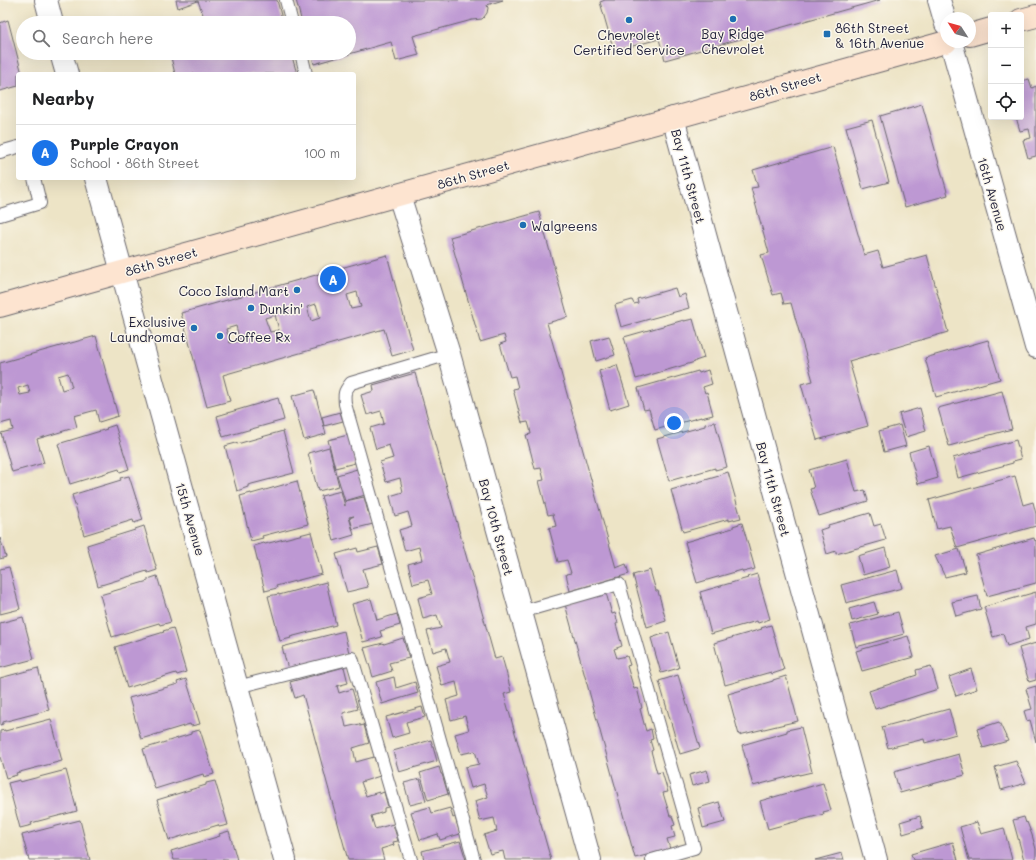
<!DOCTYPE html>
<html lang="en">
<head>
<meta charset="utf-8">
<style>
	:root { --surface:#fff; --page:#f2f2f2; --text:#202124; --muted:#757577; --line:#e0e0e0; --accent:#1a73e8 }
	body { margin:0; font-family:Mali,sans-serif; background:var(--page); color:var(--text) }
	.controls { position:absolute; right:12px; top:12px; display:grid; overflow:hidden; border-radius:4px; box-shadow:0 4px 16px #0002 }
	.controls button { width:36px; height:36px; display:grid; place-items:center; padding:0; border:0; border-bottom:1px solid var(--line); background:var(--surface); color:var(--text); font:20px sans-serif }
	.compass { position:absolute; left:940px; top:12px; width:36px; height:36px; border-radius:50%; background:var(--surface); box-shadow:0 4px 16px #0002; rotate:306deg }
	.you { position:absolute; left:674px; top:423px; width:14px; height:14px; margin:-10px; border:3px solid #fff; border-radius:50%; background:#1a73e8; box-shadow:0 0 0 6px #1a73e833 }
	.badge { display:grid; place-items:center; width:26px; height:26px; border-radius:50%; background:var(--accent); color:#fff; font-size:13px; font-weight:700 }
	.pin { position:absolute; translate:-50% -50%; border:2px solid #fff; box-shadow:0 1px 4px #0006 }
	.list { margin:0; padding:0; list-style:none }
	h2 { display:flex; justify-content:space-between; align-items:center; height:52px; margin:0; padding:0 16px; font-size:17px }
	h2 small { font-size:13px; font-weight:400; color:var(--muted) }
	.list li { display:grid; grid-template-columns:26px 1fr auto; gap:12px; align-items:center; box-sizing:border-box; height:56px; padding:0 16px; border-top:1px solid var(--line) }
	.list b { display:block; font-size:15px; white-space:nowrap }
	.list p { margin:0; font-size:13px; white-space:nowrap; color:var(--muted) }
	.list em { font-size:13px; font-style:normal; color:var(--muted) }
	.icon { flex:none; width:22px; height:22px; fill:none; stroke:currentColor; stroke-width:2; stroke-linecap:round; stroke-linejoin:round }
	.map { position:relative; flex:none; width:1036px; height:860px; overflow:hidden }
	.search { position:absolute; background:var(--surface); box-shadow:0 4px 16px #0002; left:16px; top:16px; width:340px; height:44px; display:flex; align-items:center; gap:10px; box-sizing:border-box; padding:0 14px; border-radius:22px; color:var(--muted); font-size:15px }
	.panel { position:absolute; background:var(--surface); box-shadow:0 4px 16px #0002; left:16px; top:72px; width:340px; height:108px; border-radius:4px }
	.map>svg:first-child { display:block }
	.building { fill:#bd98d3; fill-rule:evenodd }
	.lines { fill:none; stroke-linecap:round; stroke-linejoin:round }
	.service-casing { stroke:#69666c; stroke-width:14 }
	.minor-casing { stroke:#69666c; stroke-width:24 }
	.secondary-casing { stroke:#69666c; stroke-width:24 }
	.service { stroke:#fff; stroke-width:12 }
	.minor { stroke:#fff; stroke-width:22 }
	.secondary { stroke:#fde4d0; stroke-width:22 }
	.poi-dot { fill:#1f6fb2; stroke:#fbf7ec; stroke-width:1.5 }
	.labels { text-anchor:middle; dominant-baseline:central; stroke-width:3; stroke-linejoin:round; paint-order:stroke }
	.poi-label { font-size:13px; fill:#22223b; stroke:#fbf7ec; text-anchor:start }
	.street-label { font-size:13px; fill:#22223b; stroke:#fbf7ec }
</style>
</head>
<body>
<div class="map">
<svg width="1036" height="860" viewBox="0 0 1036 860">
	<rect width="100%" height="100%" fill="#fbf7ec"/>
	<filter id="ink" filterUnits="userSpaceOnUse"><feTurbulence type="fractalNoise" baseFrequency=".025" numOctaves="2"/><feDisplacementMap in="SourceGraphic" scale="8" xChannelSelector="R" yChannelSelector="G"/><feConvolveMatrix kernelMatrix="1 2 1 2 8 2 1 2 1" color-interpolation-filters="sRGB"/></filter>
	<filter id="wash" filterUnits="userSpaceOnUse"><feTurbulence type="fractalNoise" baseFrequency=".012" numOctaves="4" result="noise"/><feDisplacementMap in="SourceGraphic" scale="16" xChannelSelector="R" yChannelSelector="G"/><feGaussianBlur stdDeviation="0.9" result="paint"/><feColorMatrix in="noise" values="0 0 0 0 0 0 0 0 0 0 0 0 0 0 0 0 0 1.4 0 .05"/><feComposite in="paint" operator="in"/></filter>
	<g filter="url(#wash)">
		<rect width="100%" height="100%" fill="#ede4c6"/>
		<g id="blocks">
			<path class="building" d="M176,0h101l6,23h-86l8,-3 -7,-19 -20,7z
				M296,0h207l-16,5 1,3 -1,5 -3,4 -2,2 -10,1 -59,16 6,19 -23,6 -5,-19 -77,22 -3,-11h38v-30h-47z
				M605,0h275l-215,60 -6,-21 -45,12 -14,-49z
				M8,20l14,54h-4v12l-18,5v-68z
				M170,53h121l6,21h-122z
				M1029,79l3,9 4,-2v70l-8,2 -5,-18 8,-2 -2,-9 -9,2 -4,-14h5v-36z
				M922,104l26,91 -43,12 -25,-91z
				M872,120l17,62 -26,7 -17,-62z
				M833,147l31,108 14,-4 5,16 44,-12 21,77 -99,29 19,65 -51,14 -16,-56 12,-3 -22,-78 -7,1 -3,-11 -8,2 -12,-40 8,-2 -18,-65 7,-1 -5,-17z
				M539,212l29,105 -21,6 69,245 10,-4 3,10 -59,17 -4,-17 5,-1 -4,-13 -9,2 -9,-34 7,-2 -3,-12 -5,1 -9,-34 5,-1 -3,-12 -6,1 -4,-16 -5,-18 5,-1 -1,-5 -2,-7 -6,1 -9,-34 5,-1 -3,-12 -5,1 -10,-33 6,-2 -2,-7 -24,7 -30,-105z
				M387,255l26,95 -21,6 -8,-27 -161,46 7,26 -23,6 -26,-94zM357,292l4,15 -10,2 -4,-14zM316,304l4,14 -9,3 -4,-14zM275,315l4,15 -9,2 -5,-14zM236,326l4,15 -10,2 -4,-14z
				M675,288l3,9 7,-3 4,14 -68,19 -6,-22 17,-5 2,4 4,-1 -1,-4z
				M693,319l11,39 -9,3v1l-59,17 -12,-42 60,-17v1z
				M96,336l22,80 -19,6 -3,-12 -22,6 3,11 -40,12 7,24 -32,9 -11,-39 12,-3 -2,-9 -11,3v-61zM68,373l4,14 -10,3 -4,-14zM28,385l2,8 -10,2 -2,-7z
				M609,336l6,19 -19,6 -5,-20z
				M988,340l12,39 -64,18 -11,-39z
				M617,365l12,39 -19,6 -11,-39z
				M708,370l4,14 -9,3 2,6 2,-1 6,23 -12,3v-1l-46,13 -6,-21 -5,1 -6,-22 60,-17 1,2z
				M415,373l80,286 7,-2 5,18 4,17 -7,2 47,166h-46l-2,-9 -13,3 -6,-19 13,-4 -3,-13 -14,3 -5,-20 13,-4 -4,-13 -13,4 -6,-21 14,-3 -4,-13 -14,3 -6,-20 14,-4 -4,-14 -14,4 -5,-20 13,-4 -3,-14 -14,4 -6,-20 14,-4 -4,-14 -13,4 -6,-21 14,-3 -4,-13 -14,4 -5,-21 14,-4 -4,-14 -15,4 -5,-20 14,-4 -2,-8 -1,-5 -14,4 -6,-21 13,-4 -4,-14 -13,4 -5,-20 13,-4 -3,-14 -14,4 -6,-20 13,-4 -4,-13 -13,4 -6,-21 14,-4 -3,-13 -14,4 -6,-20 13,-4 -1,-6z
				M314,390l12,44 -22,6 -12,-44z
				M1002,391l10,38 -63,17 -11,-38z
				M278,398l6,22 -61,17 -6,-21z
				M920,408l6,23 -20,6 -7,-23z
				M340,412l3,9 -19,5 -2,-9z
				M715,422l12,45 -12,3v-2l-46,13 -12,-42 48,-13v-2z
				M115,425l14,44 -9,3 -1,-3 -49,15 -12,-40 49,-15 -1,-1z
				M900,425l6,21 -22,6 -5,-21z
				M283,431l11,42 -46,12v2l-11,4 -12,-45 11,-3 1,1z
				M348,435l7,28 -20,5 -7,-28z
				M1016,440l5,19 -8,2v2l-55,15 -5,-20z
				M929,446l9,32 -20,6 -9,-32z
				M329,447l10,39 -21,5 -10,-38z
				M847,459l9,33 9,-2 3,11 -49,15 -9,-27 4,-1 -5,-18z
				M357,469l8,26 -20,6 -8,-26z
				M728,472l13,46 -12,3v-2l-46,13 -12,-42 48,-14v-1z
				M129,476l14,44 -9,3 -1,-3 -49,15 -12,-40 49,-15 -1,-2z
				M1015,476l8,29 10,-3 3,12v12l-79,22 -7,-22 -13,3 -8,-29z
				M297,481l11,43 -46,12 1,2 -12,3 -11,-45 11,-3v1z
				M341,491l4,15v-5l19,-4 4,15h1l4,12 -20,5 -3,-11 4,-2 -5,1 5,18 -20,6 -13,-45z
				M870,513l4,13 7,-2 5,16 -50,14v-3l-9,3 -7,-24 9,-3 -1,-2z
				M742,523l13,46 -12,3 -1,-2 -45,13 -12,-41 48,-14v-2z
				M144,526l13,44 -9,3 -1,-2 -49,15 -11,-41 48,-15v-1z
				M311,532l11,42 -46,12 1,2 -12,3 -11,-45 10,-3 1,1z
				M0,538l6,19 -6,2z
				M1034,538l1,3 1,-1v43l-49,13 -11,-41z
				M378,547l5,17 -20,5 5,18 -21,5 -11,-38 21,-6 1,4z
				M885,548l5,19 -27,8 -5,-19z
				M959,549l7,23 -21,5 -10,-21z
				M9,567l11,42 -20,5v-45z
				M650,570l6,21h2l8,30 -19,6 -14,-52z
				M897,570l5,18 -56,15 -5,-18z
				M757,574l13,45 -12,4 -1,-2 -46,13 -11,-42 48,-14 -1,-1z
				M157,576l14,46 -11,3 -1,-2 -47,14 -12,-42 48,-14v-2z
				M326,582l10,43 -46,12 1,1 -11,3 -12,-45 11,-2v1z
				M1036,592v32l-10,3 3,12 -22,7 -4,-12 -10,3 -9,-30z
				M606,593l6,21 3,-1 3,10 -2,1 6,22 -8,3 3,9 10,-2 3,9 -3,1 7,23 3,-1 5,20 -2,1 6,22 5,-2 2,10 -3,1 3,10 -2,1 6,22 5,-1 6,20 -5,1 7,23h2l3,9 -3,1 3,11 -8,2 3,10 -35,9 -70,-254z
				M978,596l3,13 -25,7 -4,-14z
				M371,599l6,21 20,-6 3,11 -20,6 2,6 -19,5 -11,-38z
				M874,602l4,12 -26,7 -3,-12z
				M898,612l6,22 -48,13 -6,-22z
				M23,617l11,42 -34,9v-45z
				M771,625l13,45 -12,4 -1,-2 -46,13 -11,-42 48,-14 -1,-1z
				M173,628l13,44 -9,3 -1,-2 -49,15 -12,-41 49,-15 -1,-1z
				M344,631l5,22 -61,16 -6,-22z
				M669,632l10,36 -18,5 -10,-35z
				M908,636l6,21 -52,14 -6,-20z
				M403,638l6,20 -20,5 3,8 -19,6 -9,-29 19,-5 1,1z
				M1036,643v37l-7,2 -10,-34z
				M931,666l7,23 -63,20 -6,-18 48,-16 -1,-5z
				M344,667l4,16 -11,3 2,7 13,-4 6,20 -15,4 3,14 14,-3v2l4,-1 5,18 -16,5 3,14 18,-5 6,19 -19,6 5,14 13,-4v2l5,-2 4,15 -4,1v4l-13,4 4,13 18,-5 5,17 -5,1 1,3 -13,4 3,11h-36l-45,-165 -8,3 -5,-16z
				M38,668l11,42 -46,12v2l-3,1v-47z
				M971,669l6,20 -21,7 -7,-19z
				M678,675l22,73 -20,6 -21,-73z
				M786,676l12,45 -13,3 -46,11 -11,-41 45,-13v-1z
				M394,677l2,11 19,-6 3,11 -36,11 -6,-22z
				M186,679l14,45 -9,2 -1,-2 -49,15 -12,-41 49,-14 -1,-2z
				M1036,686v56l-6,-22 -3,1 -3,-10 8,-2 -6,-20z
				M422,707l3,10 -19,5 3,11 -17,5 -6,-21z
				M949,709l7,25 -31,9 -1,-4 -36,9 -6,-21z
				M51,719l11,42 -46,12 1,2 -11,3 -6,-21v-26l5,-1v1z
				M999,722l9,19 -25,7 -6,-19z
				M801,727l11,45 -13,3v-1l-46,12 -11,-41 45,-13v-2z
				M200,730l14,44 -10,3 -1,-3 -48,15 -12,-40 48,-15v-2z
				M431,740l6,21 -38,11 -6,-21z
				M959,754l6,21 -65,18 -6,-21z
				M1016,761l10,22 -25,7 -6,-23z
				M439,767l2,7h1l6,20 -20,6 -8,-27z
				M66,770l11,41 -46,12 1,2 -12,3 -12,-45 12,-3v2z
				M707,770l3,11 -18,5 -3,-11z
				M420,779l6,22 -16,4 -6,-22z
				M215,781l13,44 -9,2 -1,-2 -49,15 -12,-40 49,-15v-2z
				M823,783l8,27 -8,2 1,2 -56,15 -8,-28z
				M719,802l6,20 -22,6 -5,-20z
				M430,807l2,6 18,-5 3,10 2,-1 5,17 -20,6 -2,-6 -18,6 -9,-28z
				M920,816l3,12 -20,6 -3,-12z
				M1024,817l2,6 1,-1 5,13 4,14v11h-12l-11,-40z
				M80,820l10,40h-61l-7,-25z
				M977,822l4,12 23,-6 8,32h-43l-9,-33z
				M229,831l8,29h-63l-3,-9 49,-15 -1,-2z
				M460,841l6,19h-42l-2,-9z
				M953,842l5,18h-45l-2,-6z
				M842,853l2,7h-29z"/>
		</g>
	</g>
	<g filter="url(#ink)">
		<use href="#blocks" fill-opacity="0" stroke="#69666c" stroke-width="1"/>
		<g class="lines">
			<g class="service-casing">
				<path id="service" d="M286,0l6,23
					M301,53l5,21
					M0,152l18,-5
					M0,215l40,-12 -6,-25
					M449,354l-98,29c-7,9 -7,10 -6,21l129,456
					M521,612l98,-28 75,264 -42,12
					M237,687l115,-29 59,202"/>
			</g>
			<g class="minor-casing">
				<path id="minor" d="M46,0l6,23
					M939,0l7,24
					M951,42l85,305
					M61,53l6,21
					M673,118l203,742
					M96,178l189,682
					M399,195l50,159 141,506"/>
			</g>
			<g class="secondary-casing">
				<path id="secondary" d="M1021,20l15,-4
					M970,35l21,-6
					M0,306l946,-264"/>
			</g>
			<use href="#service" class="service"/>
			<use href="#minor" class="minor"/>
			<use href="#secondary" class="secondary"/>
		</g>
	</g>
	<g class="poi-dot">
		<circle cx="733" cy="19" r="4"/>
		<circle cx="629" cy="20" r="4"/>
		<rect x="823" y="30" width="8" height="8" rx="2"/>
		<circle cx="523" cy="225" r="4"/>
		<circle cx="297" cy="290" r="4"/>
		<circle cx="251" cy="308" r="4"/>
		<circle cx="194" cy="328" r="4"/>
		<circle cx="220" cy="336" r="4"/>
	</g>
	<g class="labels">
		<g class="poi-label">
			<text x="835" y="27">86th Street<tspan x="835" dy="15">&amp; 16th Avenue</tspan></text>
			<text x="733" y="33" text-anchor="middle">Bay Ridge<tspan x="733" dy="15">Chevrolet</tspan></text>
			<text x="629" y="34" text-anchor="middle">Chevrolet<tspan x="629" dy="15">Certified Service</tspan></text>
			<text x="531" y="225">Walgreens</text>
			<text x="289" y="290" text-anchor="end">Coco Island Mart</text>
			<text x="259" y="308">Dunkin'</text>
			<text x="186" y="321" text-anchor="end">Exclusive<tspan x="186" dy="15">Laundromat</tspan></text>
			<text x="228" y="336">Coffee Rx</text>
		</g>
		<g class="street-label">
			<text transform="translate(785 86) rotate(-16)">86th Street</text>
			<text transform="translate(473 174) rotate(-16)">86th Street</text>
			<text transform="translate(689 176) rotate(75)">Bay 11th Street</text>
			<text transform="translate(993 194) rotate(74)">16th Avenue</text>
			<text transform="translate(161 261) rotate(-16)">86th Street</text>
			<text transform="translate(774 489) rotate(75)">Bay 11th Street</text>
			<text transform="translate(191 519) rotate(74)">15th Avenue</text>
			<text transform="translate(497 527) rotate(75)">Bay 10th Street</text>
		</g>
	</g>
</svg>
<div class="controls">
<button>+</button>
<button>−</button>
<button><svg class="icon" aria-label="locate" viewBox="0 0 24 24"><circle cx="12" cy="12" r="6"/><path d="M12 2v4M12 18v4M2 12h4M18 12h4"/></svg></button>
</div>
<svg class="compass" viewBox="-18 -18 36 36"><path d="M0-13l5 13h-10z" fill="#e53935"/><path d="M0 13l5-13h-10z" fill="#757577"/></svg>
<div class="you"></div>
<div class="pin badge" style="left:333px;top:279px">A</div>
<div class="search"><svg class="icon" aria-label="search" viewBox="0 0 24 24"><circle cx="10" cy="10" r="6"/><path d="M15 15l6 6"/></svg>Search here</div>
<section class="panel">
<h2>Nearby<small></small></h2>
<ul class="list">
<li><span class="badge">A</span><div><b>Purple Crayon</b><p>School · 86th Street</p></div><em>100 m</em></li>
</ul>
</section>
</div>
</body>
</html>
